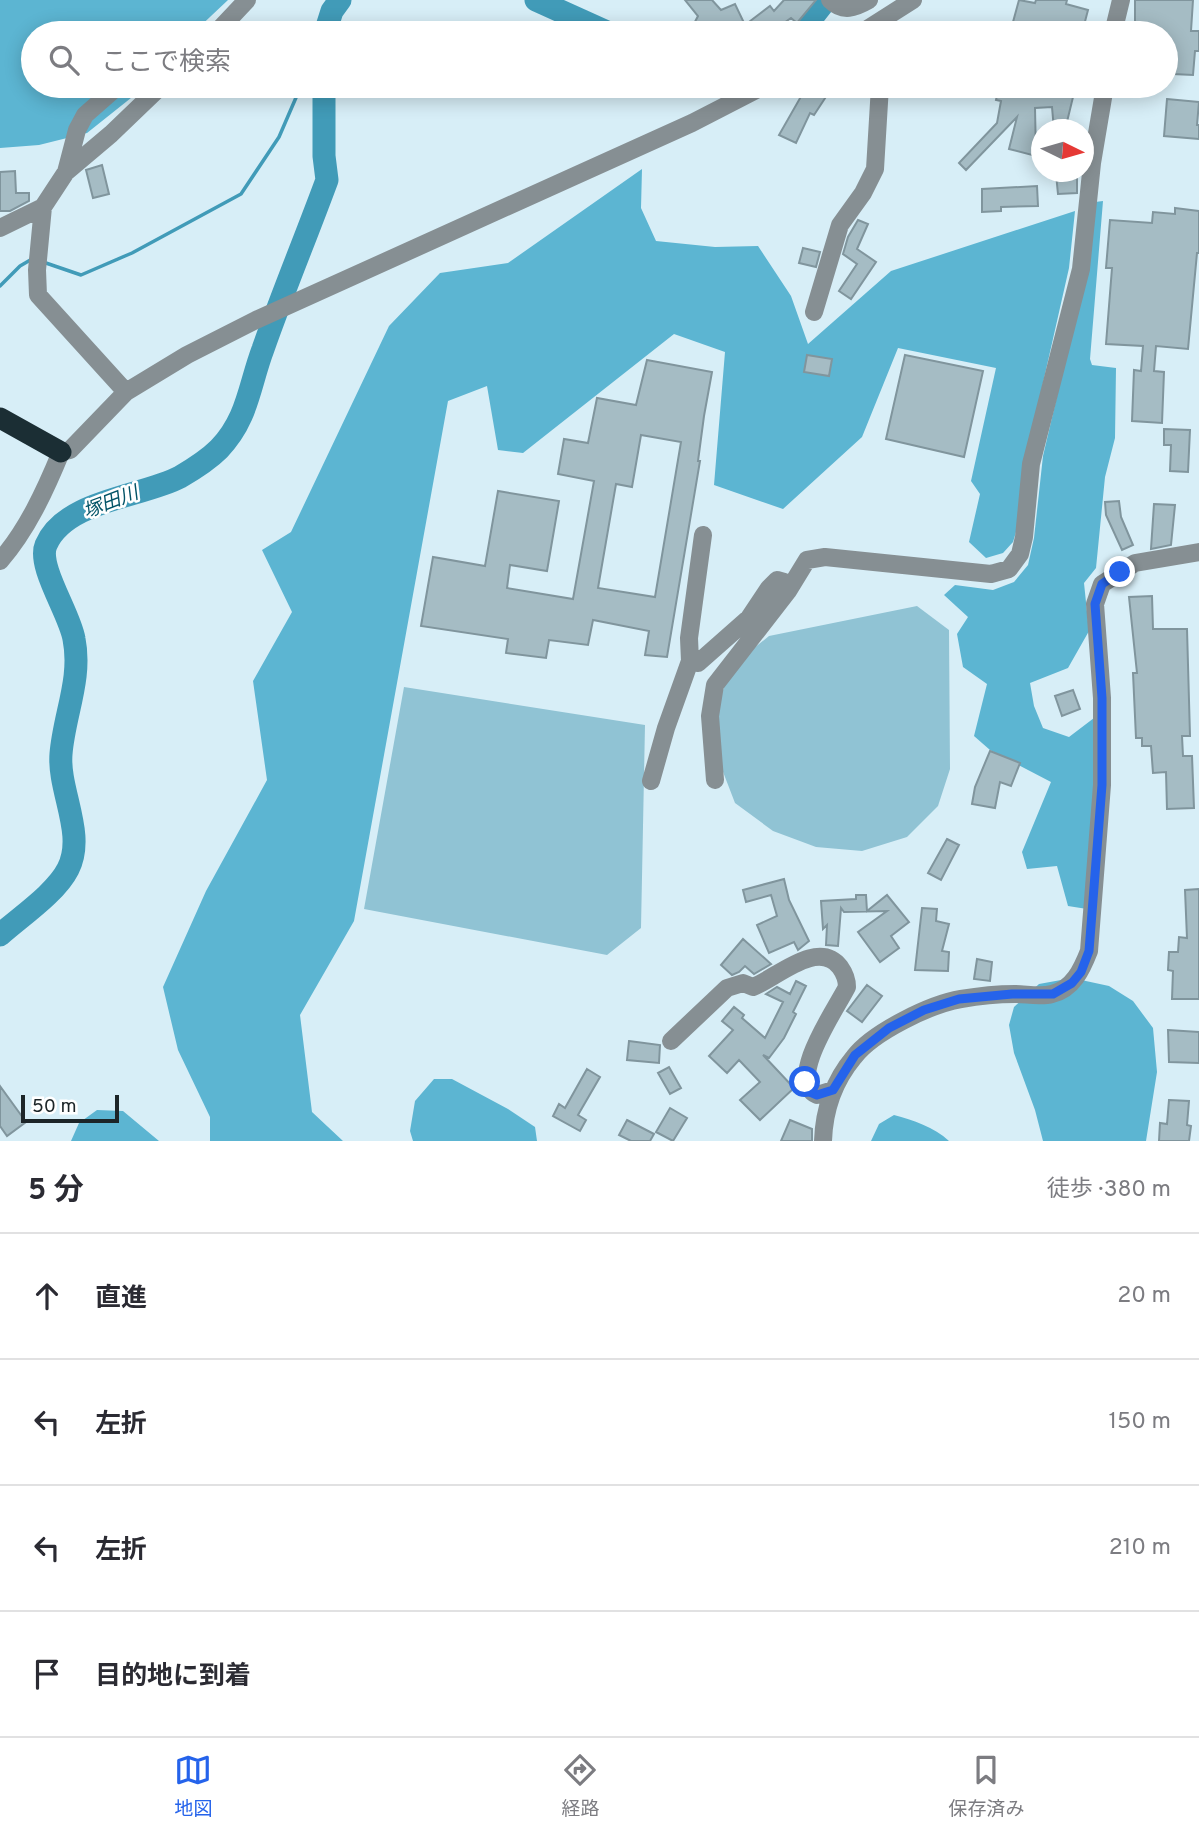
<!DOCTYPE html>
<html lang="ja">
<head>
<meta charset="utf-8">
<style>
	:root { --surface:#fff; --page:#f7f7f7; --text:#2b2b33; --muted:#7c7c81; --line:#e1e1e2; --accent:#2563eb }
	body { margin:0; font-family:Overpass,"Noto Sans JP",sans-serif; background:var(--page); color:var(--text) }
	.compass { position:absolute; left:1031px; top:119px; width:63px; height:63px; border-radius:50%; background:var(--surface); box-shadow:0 4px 18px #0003; rotate:95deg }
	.scale { position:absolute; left:21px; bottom:18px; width:98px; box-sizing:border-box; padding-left:7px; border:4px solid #1c2528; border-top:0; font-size:19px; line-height:24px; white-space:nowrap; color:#1c2528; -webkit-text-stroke:5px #fff; paint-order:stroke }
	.stop { position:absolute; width:21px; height:21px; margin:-16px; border:5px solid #2563eb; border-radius:50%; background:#fff }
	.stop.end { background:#2563eb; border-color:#fff; box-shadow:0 2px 7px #0008 }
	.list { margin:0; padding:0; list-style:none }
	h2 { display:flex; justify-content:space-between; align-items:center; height:91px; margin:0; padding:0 28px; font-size:30px }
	h2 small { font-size:23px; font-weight:400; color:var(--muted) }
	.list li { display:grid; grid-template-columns:46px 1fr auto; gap:21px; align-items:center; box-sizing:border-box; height:126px; padding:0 28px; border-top:2px solid var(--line) }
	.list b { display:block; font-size:26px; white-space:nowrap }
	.list em { font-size:23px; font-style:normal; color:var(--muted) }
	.icon { flex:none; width:38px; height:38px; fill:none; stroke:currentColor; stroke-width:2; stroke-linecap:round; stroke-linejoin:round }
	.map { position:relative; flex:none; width:1199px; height:1141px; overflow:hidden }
	.search { position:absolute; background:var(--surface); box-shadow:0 4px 18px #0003; left:21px; right:21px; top:21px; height:77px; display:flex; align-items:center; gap:18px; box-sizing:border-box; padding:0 24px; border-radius:38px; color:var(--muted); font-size:26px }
	.sheet { height:595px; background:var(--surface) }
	nav { display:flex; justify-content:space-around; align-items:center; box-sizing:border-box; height:98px; border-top:2px solid var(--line); background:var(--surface); font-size:19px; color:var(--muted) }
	nav a { display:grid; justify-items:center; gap:4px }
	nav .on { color:var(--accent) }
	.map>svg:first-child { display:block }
	.green { fill:#90c3d4 }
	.forest { fill:#5cb5d2 }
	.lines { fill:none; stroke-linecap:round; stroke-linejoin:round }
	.stream { stroke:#419bb8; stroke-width:3.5 }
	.river { stroke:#419bb8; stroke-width:23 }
	.building { fill:#a5bcc4; stroke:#80959d; stroke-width:2; fill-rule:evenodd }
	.minor { stroke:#868f93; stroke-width:18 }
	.highway { stroke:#1b2e34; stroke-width:21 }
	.route { stroke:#2563eb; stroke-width:9 }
	.labels { text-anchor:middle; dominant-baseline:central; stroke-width:5; stroke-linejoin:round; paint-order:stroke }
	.water-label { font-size:19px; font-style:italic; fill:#025367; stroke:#fff }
</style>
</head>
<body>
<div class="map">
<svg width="1199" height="1141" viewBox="0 0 1199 1141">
	<rect width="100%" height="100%" fill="#d7eef7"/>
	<path class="green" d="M917,606l32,24 1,139 -12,37 -31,31 -45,14 -46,-4 -43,-16 -38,-28 -15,-39 -5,-54 18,-45 36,-29z
		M404,687l241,38 -4,203 -34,27 -243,-46z"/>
	<path class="forest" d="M0,0h228l-35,33h-160v53h113l-59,47 -48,12 -39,3z
		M642,169l-1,39 15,33 59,6 43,-1 33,50 17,48 83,-73 184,-60 -6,57 -45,199 -5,55 -6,20 -10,11 -17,5 -17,-16 11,-48 -9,-13 25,-113 -98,-20 -36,89 -79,72 -69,-24 11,-133 -51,-18 -151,119 -25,-3 -11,-64 -39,15 -94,520 -54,94 12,97 31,29h-133v-24l-32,-67 -15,-63 43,-96 61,-111 -14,-99 39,-69 -30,-62 29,-18 98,-206 51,-53 68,-10z
		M1103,201l-13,158 2,6 24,3 -1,70 -10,39 -9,91 -12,15 5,48 -21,37 -38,15 4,23 9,22 26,9 25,-19 4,58 -11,133 -19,-3 -11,-40 -30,3 -5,-17 29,-70 -61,-32 -16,-14 13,-52 -24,-17 -6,-33 11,-17 -24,-22 11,-10 38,5 21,-8 14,-17 6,-27 9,-82 45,-192 7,-62z
		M1072,978l37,8 24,15 20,27 4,44 -11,69h-103l-8,-31 -21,-57 -5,-28 5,-18 25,-23z
		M434,1079h18l56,30 27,18 2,14h-124l-3,-10 5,-30z
		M97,1110l26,1 36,30h-88l8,-18z
		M894,1115c19,5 40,12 55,26h-78l8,-17z"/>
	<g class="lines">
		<path class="stream" d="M324,33l1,-2
			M43,262l38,13 51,-22 109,-59 38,-57 22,-51
			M0,286l20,-20 12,-7"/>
		<path class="river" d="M536,0l73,33
			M325,33l7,-22 8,-11
			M800,33l26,-33
			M0,935c20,-18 56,-42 68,-66 18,-35 -10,-78 -7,-115 3,-39 21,-75 13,-115 -4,-25 -37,-73 -28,-94 19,-45 96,-48 134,-68 12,-7 29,-18 39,-28 29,-30 30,-63 44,-100 20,-57 43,-112 64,-169l-3,-24v-70"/>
	</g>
	<path class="building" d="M685,0h27l9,10 14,-6 10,21 25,-19 4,5 10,-11h32l-19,23 -6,-5 -21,15h-81l9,-17z
		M1019,0l16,3 1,-3h31l-1,4 22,6 -6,23h-72z
		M1135,0h58l-2,31h8v20h-4l-2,24 -20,-1 1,-12h-8v-29h-5v-3l-26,-1z
		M807,86h26l-19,29 -4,-2 -14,30 -17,-8z
		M999,86h69l-1,5 7,2 -9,37h-11l-2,-23 -17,1 1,48 -27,-7 8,-32 -51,53 -7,-7 38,-40 4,-22 -5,-1z
		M1167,99l32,3 -2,23h2v14l-35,-3z
		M102,165l7,29 -16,4 -7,-28z
		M15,171l1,22h13v8l-19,10h-10v-39z
		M1077,172v21l-19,1 -2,-20z
		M1037,186l1,20 -37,1v4l-19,1v-23z
		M1175,208l24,3v42h-2l-9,96 -32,-3 -2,25 10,1 -2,51 -30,-2 2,-51 7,1 2,-25 -37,-2 6,-76h-6l4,-48 42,3 1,-11 22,2z
		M858,220l10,4 -11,25 19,13 -25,37 -12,-8 18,-27 -14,-10 5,-17z
		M803,248l17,4 -4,15 -17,-4z
		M807,355l25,4 -3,17 -25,-4z
		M905,355l78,16 -19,86 -78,-18z
		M647,360l65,12 -8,44 -6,45h2l-33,196 -22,-2 4,-24 -56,-11 -5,25 -39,-5 -3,18 -40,-5 2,-14 -87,-13 12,-69 52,9 13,-75 61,10 -12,70 -37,-6 -3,23 66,11 21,-118 -36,-7 6,-35 24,4 9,-45 39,7zM641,435l40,7 -26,155 -57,-9 18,-104 16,3z
		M1164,429l26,1 -2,42 -18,-1 1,-26h-7z
		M1119,501l2,16 12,28 -11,5 -16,-35 -1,-13z
		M1154,504l21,1 -4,40 -20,4z
		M1152,596l1,33h34l3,107h-8l1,20h9l2,52 -27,1 -1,-37 -13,1 -2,-27h-9v-8h-6l-3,-65h4l-8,-76z
		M1073,690l7,19 -18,7 -7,-20z
		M990,751l30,12 -9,23 -11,-4 -5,26 -23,-4 3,-17z
		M947,839l12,6 -18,35 -13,-7z
		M784,879l5,21 20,41 -11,9 -4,-8 -25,11 -12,-28 20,-9 -6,-21 -25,7 -3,-12z
		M1199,889v110h-27l1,-28 -5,-1 1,-18h9l1,-15 8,1 -2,-48z
		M856,895h10l1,16 20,-16 22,27 -18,14 8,12 -19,14 -22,-30 29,-21 -43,1 -3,-4 -3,38 -12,-1 1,-20 -4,4 -2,-28 35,-2z
		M922,908l15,1 -1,12 13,3 -7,27 7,1 -1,19 -33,-1z
		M743,939l28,25 -17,10 -9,-8 -6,6 -7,3 -11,-10z
		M977,959l15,3 -2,19 -16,-2z
		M796,981l10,5 -13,26 3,2 -12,24 -15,20 -6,-3 31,33 -34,32 -20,-20 20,-18 -21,-22 -12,13 -18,-17 24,-26 -11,-9 12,-14 10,8 -2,3 23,20 18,-36 -17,-8 11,-7 13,7z
		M867,985l15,11 -20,26 -15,-11z
		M1168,1030l31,2v31l-30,-1z
		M629,1041l31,4 -1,18 -32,-3z
		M669,1067l12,21 -11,6 -12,-21z
		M587,1069l13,8 -22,38 8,5 -6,11 -27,-15 6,-12 6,4z
		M0,1086l26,36 -19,14 -7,-10z
		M1169,1100l20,1 -2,24 4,1 -2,15h-30l1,-18 7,1z
		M670,1108l17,10 -14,23 -17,-9z
		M627,1120l27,14 -4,7h-19l-12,-6z
		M790,1120l22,9v12h-31z"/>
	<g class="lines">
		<path class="minor" d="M830,0c13,13 25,8 39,0
			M216,33l31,-33
			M861,33l52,-33
			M1113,33l8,-33
			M118,86l-33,29 -8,15 -11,42 -23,35 -6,63 1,25 88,97
			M66,172l45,-38 50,-48
			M0,228l43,-21
			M814,312l26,-87 23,-32 12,-24 5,-83
			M703,535l-14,103 1,23 8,2 51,-45 20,-30 8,-8 7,2 4,9
			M0,561c27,-31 45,-70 61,-109l9,-2 56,-58 61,-37 69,-35 436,-197 72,-37
			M715,780l-5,-64 5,-31 73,-94 19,-31 18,-3 166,17 18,-5 11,-15 4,-17 7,-73 50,-195 11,-106 13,-77
			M651,781l15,-53 24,-67
			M671,1041l56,-53 16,-5 10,4c22,-8 65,-49 87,-20 5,7 7,12 7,20 -11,22 -61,93 -30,108l16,-5
			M823,1141c1,-31 11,-60 31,-84 19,-25 77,-53 107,-58 17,-3 36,-5 54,-5 11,0 26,3 37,0 21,-5 30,-25 37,-43l13,-166v-87l-7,-94 7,-20 33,-21 64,-11"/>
		<path class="highway" d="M0,418l61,34"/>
	</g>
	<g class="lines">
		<path class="route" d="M805,1082l5,10 7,3 16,-5 22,-35 34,-27 35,-18 35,-11 53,-5h41l19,-11 9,-11 8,-21 13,-166v-87l-7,-94 7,-20 18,-12"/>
	</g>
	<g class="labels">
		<g class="water-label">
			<text transform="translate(111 503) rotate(-21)">塚田川</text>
		</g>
	</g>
</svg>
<svg class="compass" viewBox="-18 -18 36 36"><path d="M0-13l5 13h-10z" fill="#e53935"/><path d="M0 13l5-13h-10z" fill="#7c7c81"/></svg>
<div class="scale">50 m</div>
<div class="stop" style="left:805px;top:1082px"></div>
<div class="stop end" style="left:1120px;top:572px"></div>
<div class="search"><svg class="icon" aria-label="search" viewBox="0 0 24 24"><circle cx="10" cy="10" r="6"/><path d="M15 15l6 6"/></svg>ここで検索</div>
</div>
<section class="sheet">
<h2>5 分<small>徒歩 · 380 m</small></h2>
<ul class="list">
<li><svg class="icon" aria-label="ahead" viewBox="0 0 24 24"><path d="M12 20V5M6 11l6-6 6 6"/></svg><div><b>直進</b></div><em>20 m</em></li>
<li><svg class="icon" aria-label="left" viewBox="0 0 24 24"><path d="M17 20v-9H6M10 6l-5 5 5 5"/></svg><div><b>左折</b></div><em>150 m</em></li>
<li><svg class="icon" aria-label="left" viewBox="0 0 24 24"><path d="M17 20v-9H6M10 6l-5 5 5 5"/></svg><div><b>左折</b></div><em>210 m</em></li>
<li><svg class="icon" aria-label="arrive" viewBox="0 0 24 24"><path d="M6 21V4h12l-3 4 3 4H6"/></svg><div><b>目的地に到着</b></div></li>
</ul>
</section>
<nav>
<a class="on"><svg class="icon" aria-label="map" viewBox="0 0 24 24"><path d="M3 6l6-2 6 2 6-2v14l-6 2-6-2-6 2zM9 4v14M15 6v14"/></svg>地図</a>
<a><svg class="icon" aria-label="directions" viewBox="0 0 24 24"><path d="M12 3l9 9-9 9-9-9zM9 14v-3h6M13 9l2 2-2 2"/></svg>経路</a>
<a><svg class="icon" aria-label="saved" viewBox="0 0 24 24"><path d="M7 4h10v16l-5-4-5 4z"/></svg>保存済み</a>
</nav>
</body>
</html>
